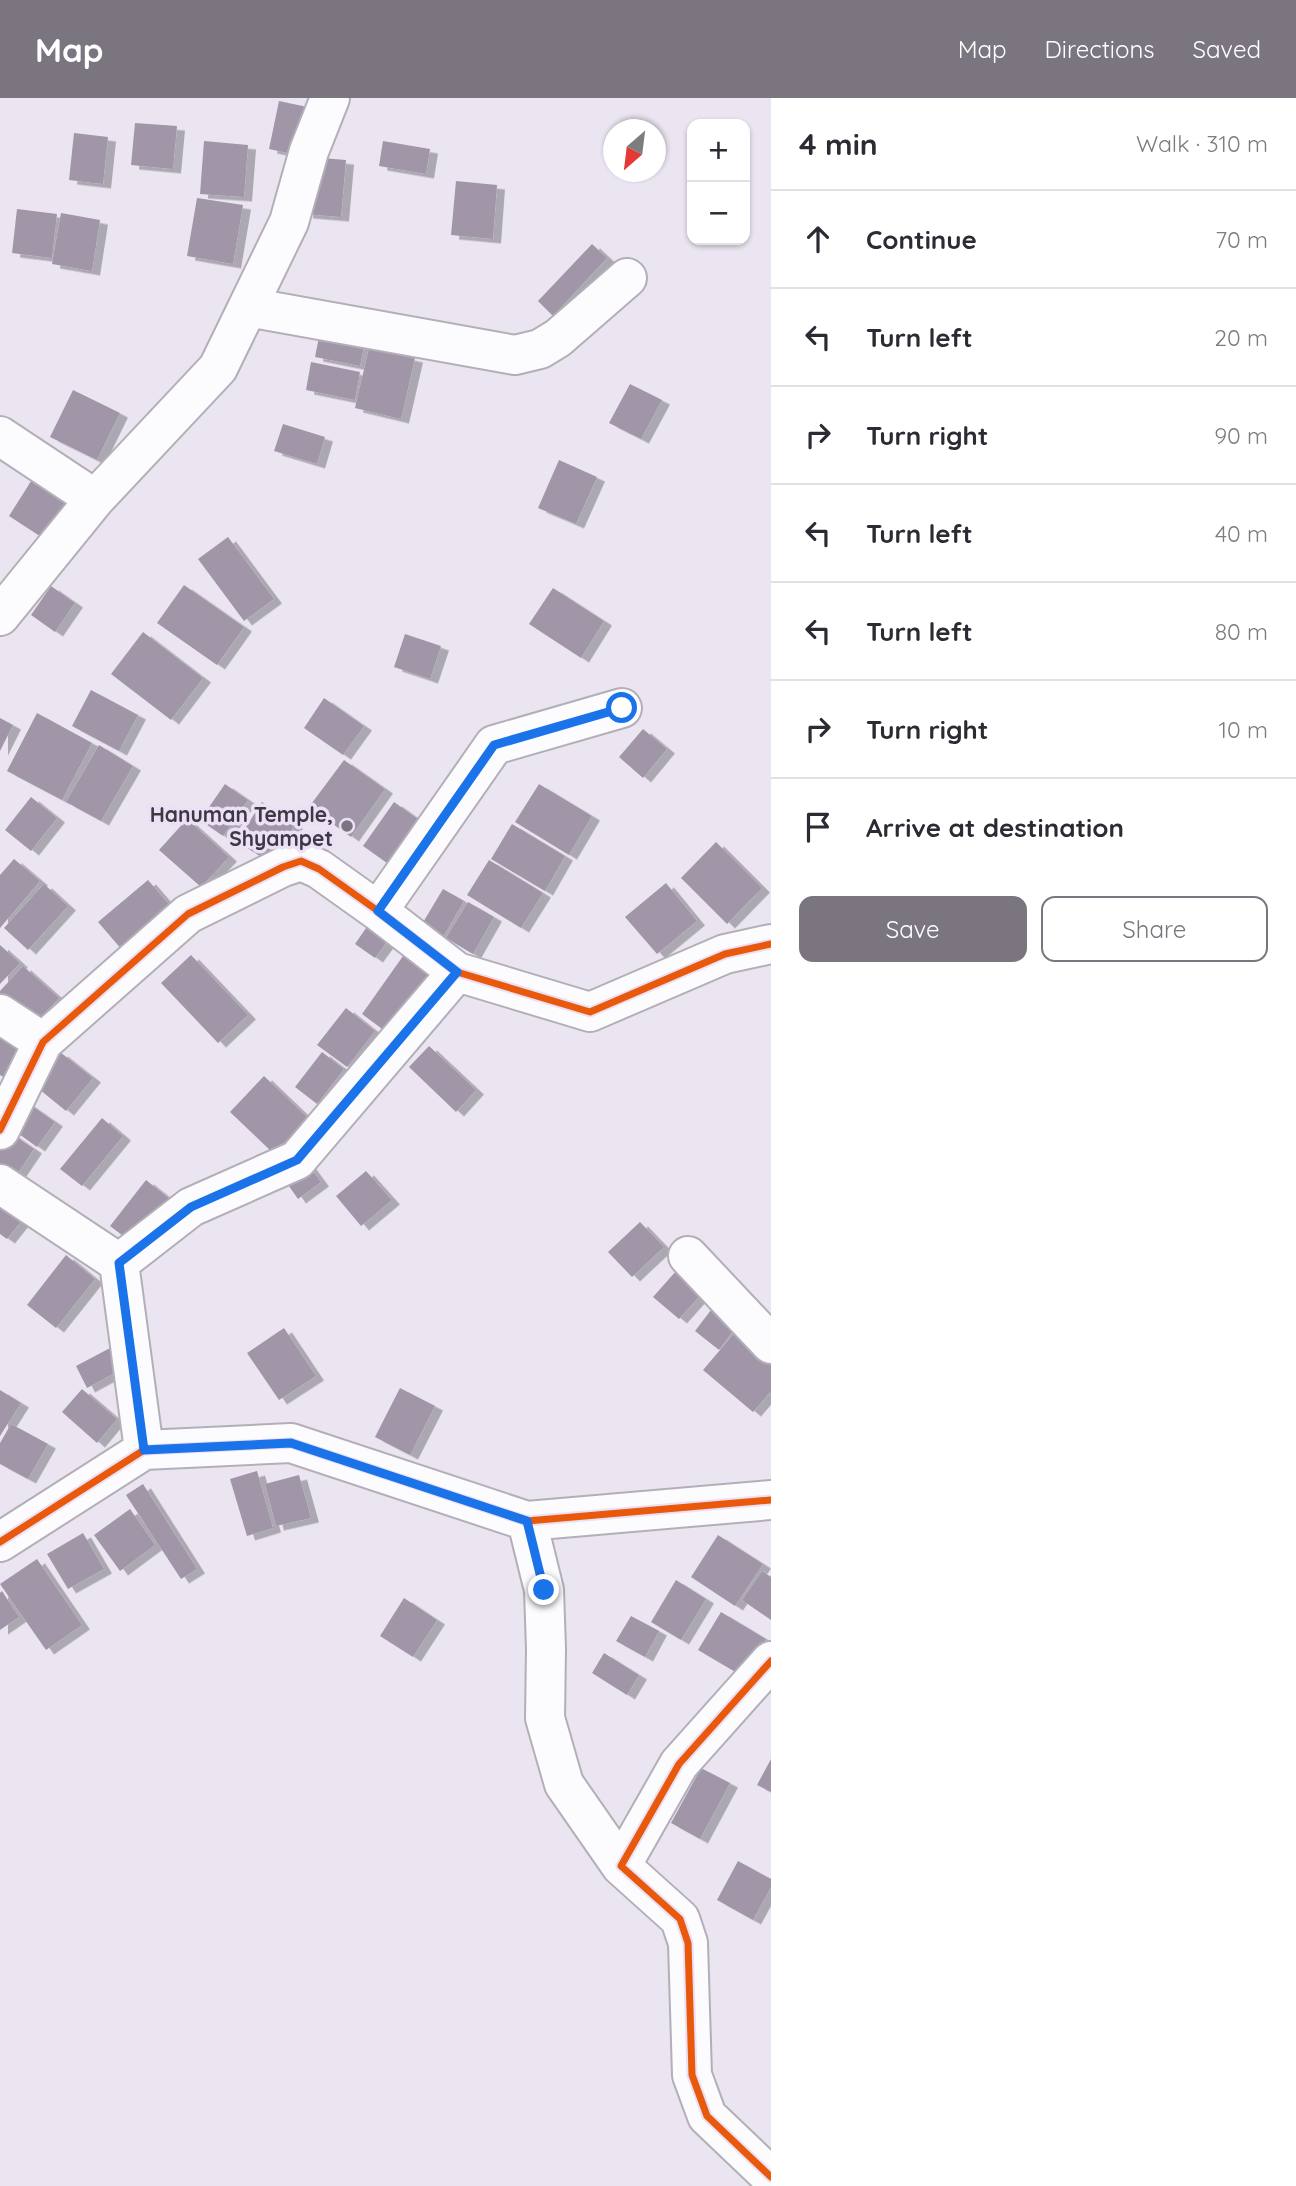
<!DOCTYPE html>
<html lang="en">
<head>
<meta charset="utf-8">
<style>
	:root { --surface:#fff; --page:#f7f7f7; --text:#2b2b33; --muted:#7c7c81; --line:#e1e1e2; --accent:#7a757f }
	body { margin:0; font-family:Quicksand,sans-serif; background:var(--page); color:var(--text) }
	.controls { position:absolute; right:21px; top:21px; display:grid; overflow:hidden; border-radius:14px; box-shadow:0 2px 5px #0004 }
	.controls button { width:63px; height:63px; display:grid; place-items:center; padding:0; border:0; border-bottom:2px solid var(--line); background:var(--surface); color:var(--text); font:35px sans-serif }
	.compass { position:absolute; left:603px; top:21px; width:63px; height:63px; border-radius:50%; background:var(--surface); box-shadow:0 2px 5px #0004; rotate:208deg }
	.stop { position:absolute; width:21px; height:21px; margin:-16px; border:5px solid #1a73e8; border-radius:50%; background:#fff }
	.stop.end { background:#1a73e8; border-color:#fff; box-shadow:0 2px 7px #0008 }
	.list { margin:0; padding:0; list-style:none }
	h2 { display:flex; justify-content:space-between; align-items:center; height:91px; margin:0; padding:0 28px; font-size:30px }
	h2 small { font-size:23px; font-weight:400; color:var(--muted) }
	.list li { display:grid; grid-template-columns:46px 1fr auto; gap:21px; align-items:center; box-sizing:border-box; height:98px; padding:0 28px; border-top:2px solid var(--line) }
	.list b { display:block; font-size:26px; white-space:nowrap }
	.list em { font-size:23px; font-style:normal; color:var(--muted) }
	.actions { display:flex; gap:14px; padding:21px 28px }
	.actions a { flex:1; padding:16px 0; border:2px solid var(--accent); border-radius:14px; text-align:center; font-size:24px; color:var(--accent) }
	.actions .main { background:var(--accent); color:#fff }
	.icon { flex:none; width:38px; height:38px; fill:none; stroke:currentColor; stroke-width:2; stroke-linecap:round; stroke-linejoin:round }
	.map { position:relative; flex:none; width:771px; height:2088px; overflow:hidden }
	header { display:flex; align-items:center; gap:42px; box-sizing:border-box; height:98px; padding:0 35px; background:var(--accent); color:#fff }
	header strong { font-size:33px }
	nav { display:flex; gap:38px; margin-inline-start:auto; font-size:24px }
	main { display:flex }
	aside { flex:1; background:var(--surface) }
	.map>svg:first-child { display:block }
	.building { fill:#a096a8; filter:url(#shadow) }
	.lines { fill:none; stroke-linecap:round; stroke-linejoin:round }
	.street-casing { stroke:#b3afb8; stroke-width:42 }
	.street { stroke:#fcfbfd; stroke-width:38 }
	.cycleway-casing { stroke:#ebe0f6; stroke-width:11 }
	.cycleway { stroke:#e8590c; stroke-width:7 }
	.route { stroke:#1a73e8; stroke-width:9 }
	.poi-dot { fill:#7a757f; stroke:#ebe0f6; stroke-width:2.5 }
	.labels { text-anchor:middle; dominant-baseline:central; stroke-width:7; stroke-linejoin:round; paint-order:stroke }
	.poi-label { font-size:21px; font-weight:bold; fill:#3d3942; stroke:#ebe0f6; text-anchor:end }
</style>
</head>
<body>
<header>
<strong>Map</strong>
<nav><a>Map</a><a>Directions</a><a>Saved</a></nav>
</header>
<main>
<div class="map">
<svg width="771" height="2088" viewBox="0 0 771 2088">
	<defs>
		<filter id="shadow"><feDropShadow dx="8" dy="4.5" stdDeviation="0" flood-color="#0004"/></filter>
	</defs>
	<rect width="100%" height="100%" fill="#ebe5f1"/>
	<path class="building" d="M279,3l33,7 -10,48 -33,-7z
		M135,25l42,3 -4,43 -42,-4z
		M74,35l34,4 -5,47 -34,-4z
		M204,43l44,4 -4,52 -44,-3z
		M383,43l47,8 -4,25 -47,-8z
		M310,59l36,3 -5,57 -36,-3z
		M456,83l41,4 -4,54 -42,-4z
		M197,100l46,7 -10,59 -46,-8z
		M17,111l40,5 -5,44 -40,-5z
		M61,115l39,7 -8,51 -40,-7z
		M592,146l15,14 -54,58 -15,-15z
		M320,234l45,9 -5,25 -45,-9z
		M369,250l46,10 -14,61 -46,-11z
		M311,264l49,10 -5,28 -49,-10z
		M630,286l32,16 -21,39 -32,-16z
		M73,292l47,23 -23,47 -47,-23z
		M283,326l42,13 -8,27 -43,-13z
		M559,362l38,17 -21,47 -38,-16z
		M33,380l40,26 -24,38 -40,-26z
		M228,439l46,62 -30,22 -46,-62z
		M184,487l60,42 -27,38 -60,-42z
		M51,488l24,17 -20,29 -24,-17z
		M553,490l51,33 -23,37 -52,-34z
		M143,534l60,46 -32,42 -60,-46z
		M405,536l36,12 -11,33 -36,-12z
		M91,592l47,25 -19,36 -47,-25z
		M324,600l40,28 -21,29 -39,-27z
		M37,615l55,30 -30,57 -55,-29z
		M0,620l13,7 -13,26z
		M643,631l24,20 -24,29 -24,-21z
		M99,647l34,21 -32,55 -35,-19z
		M344,662l41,29 -34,48 -42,-30z
		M225,686l23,16 -25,36 -23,-16z
		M539,686l53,32 -23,39 -54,-33z
		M31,699l26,21 -26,33 -26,-21z
		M262,704l33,22 -25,39 -33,-22z
		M394,704l31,22 -31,44 -31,-22z
		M187,721l42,38 -28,30 -42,-37z
		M512,726l53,32 -20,35 -54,-32z
		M716,744l46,46 -35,36 -46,-46z
		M14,761l26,22 -40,47v-53z
		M489,762l54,33 -22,35 -54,-33z
		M148,782l25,29 -50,42 -25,-29z
		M666,785l31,38 -40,33 -32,-37z
		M44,786l24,22 -40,44 -24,-22z
		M443,791l21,12 -21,36 -21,-13z
		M468,804l26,15 -21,37 -27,-16z
		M373,820l21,14 -19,26 -20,-14z
		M0,847l20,18 -20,21z
		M408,851l27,19 -46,66 -27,-20z
		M191,857l57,60 -30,28 -57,-60z
		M23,868l36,32 -25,27 -34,-31v-3z
		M346,910l29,23 -28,36 -30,-22z
		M0,933l28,16 -18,34 -10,-6z
		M429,948l47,44 -20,22 -47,-45z
		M60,954l33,26 -27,33 -32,-26z
		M322,954l22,17 -27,35 -22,-17z
		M264,978l44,42 -34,36 -44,-42z
		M25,1003l30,21 -18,25 -29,-21z
		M102,1020l21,18 -41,50 -22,-17z
		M8,1033l26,18 -19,28 -15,-10v-24z
		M307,1065l14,19 -23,17 -14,-20z
		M366,1073l26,29 -31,26 -25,-30z
		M146,1082l25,20 -36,45 -25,-19z
		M0,1096l27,20 -20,25 -7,-5z
		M640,1124l24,25 -32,30 -24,-25z
		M66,1157l29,24 -39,49 -29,-23z
		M677,1172l26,22 -24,27 -26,-22z
		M714,1208l24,18 -19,26 -24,-19z
		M284,1230l32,48 -37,24 -32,-47z
		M737,1232l34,29v32l-18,21 -50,-42z
		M112,1249l12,21 -37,20 -11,-22z
		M400,1290l35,18 -25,49 -35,-18z
		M82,1291l35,30 -20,24 -35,-31z
		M0,1292l21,13 -21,33z
		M11,1326l37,20 -20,35 -28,-15v-21z
		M257,1373l16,57 -26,8 -17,-57z
		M299,1377l12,43 -35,8 -11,-42z
		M143,1386l54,85 -16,10 -55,-84z
		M130,1411l25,36 -35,26 -26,-36z
		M83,1435l21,36 -36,20 -21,-35z
		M718,1437l45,29 -28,42 -44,-29z
		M37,1461l45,66 -36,25 -46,-66z
		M762,1473l9,6v43l-29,-20z
		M676,1482l30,19 -25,41 -30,-18z
		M2,1493l17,26 -19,13v-37z
		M404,1500l33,22 -24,37 -33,-21z
		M721,1514l45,27 -22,38 -46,-27z
		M631,1518l28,15 -14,26 -29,-16z
		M604,1555l35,22 -12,20 -35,-22z
		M771,1661v33l-14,-7z
		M701,1670l29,15 -30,56 -29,-16z
		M738,1763l33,18v8l-18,33 -36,-20z"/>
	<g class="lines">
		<g class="street-casing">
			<path id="street" d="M248,209l267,48 25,-6 18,-11 69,-60
				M0,338l95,63
				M0,518l95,-117 123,-131 71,-146 20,-71 21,-53
				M378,813l116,-166 128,-37
				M0,916l43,28
				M0,1032l43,-88 145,-128 95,-47 18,-6 18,8 59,42 79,61 133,40 135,-58 46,-10
				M0,1086l119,79 25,187
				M688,1158l83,88
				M119,1165l72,-56 106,-47 160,-188
				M527,1423l17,69 2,59 -1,69 19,66 57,82
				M0,1444l144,-92 147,-7 236,78 244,-21
				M771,1563l-92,103 -58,102 59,53 8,24 4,132 15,41 64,61"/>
		</g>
		<use href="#street" class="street"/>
		<g class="cycleway-casing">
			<path id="cycleway" d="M0,1032l43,-88 145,-128 95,-47 18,-6 18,8 59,42 79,61 133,40 135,-58 46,-10
				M0,1444l144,-92 147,-7 236,78 244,-21
				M771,1563l-92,103 -58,102 59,53 8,24 4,132 15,41 64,61"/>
		</g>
		<use href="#cycleway" class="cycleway"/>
	</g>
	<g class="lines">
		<path class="route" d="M544,1492l-17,-69 -236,-78 -147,7 -25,-187 72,-56 106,-47 160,-188 -79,-61 116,-166 128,-37"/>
	</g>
	<circle class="poi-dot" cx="347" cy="728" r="7"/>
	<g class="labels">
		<g class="poi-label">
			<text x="333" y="716">Hanuman Temple,<tspan x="333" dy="24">Shyampet</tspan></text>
		</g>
	</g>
</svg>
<div class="controls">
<button>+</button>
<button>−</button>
</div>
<svg class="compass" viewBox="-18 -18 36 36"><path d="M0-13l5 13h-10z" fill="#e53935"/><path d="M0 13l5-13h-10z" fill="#7c7c81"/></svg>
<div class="stop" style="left:622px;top:610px"></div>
<div class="stop end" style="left:544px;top:1492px"></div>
</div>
<aside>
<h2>4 min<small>Walk · 310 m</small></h2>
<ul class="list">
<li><svg class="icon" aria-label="ahead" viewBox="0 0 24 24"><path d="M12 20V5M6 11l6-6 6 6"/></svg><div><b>Continue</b></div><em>70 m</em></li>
<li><svg class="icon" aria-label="left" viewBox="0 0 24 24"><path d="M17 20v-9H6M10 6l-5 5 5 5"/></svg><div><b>Turn left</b></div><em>20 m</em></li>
<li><svg class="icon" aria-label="right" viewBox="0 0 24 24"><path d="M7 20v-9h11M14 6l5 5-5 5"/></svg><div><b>Turn right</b></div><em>90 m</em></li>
<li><svg class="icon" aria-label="left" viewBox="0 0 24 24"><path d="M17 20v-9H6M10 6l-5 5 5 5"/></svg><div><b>Turn left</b></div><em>40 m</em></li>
<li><svg class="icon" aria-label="left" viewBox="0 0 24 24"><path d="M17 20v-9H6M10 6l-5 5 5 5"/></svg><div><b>Turn left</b></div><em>80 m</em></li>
<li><svg class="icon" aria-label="right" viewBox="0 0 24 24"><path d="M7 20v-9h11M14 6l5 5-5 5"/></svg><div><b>Turn right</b></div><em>10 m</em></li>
<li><svg class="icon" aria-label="arrive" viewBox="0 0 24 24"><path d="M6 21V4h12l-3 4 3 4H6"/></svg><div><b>Arrive at destination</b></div></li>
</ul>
<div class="actions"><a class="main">Save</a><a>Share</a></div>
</aside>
</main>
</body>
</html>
